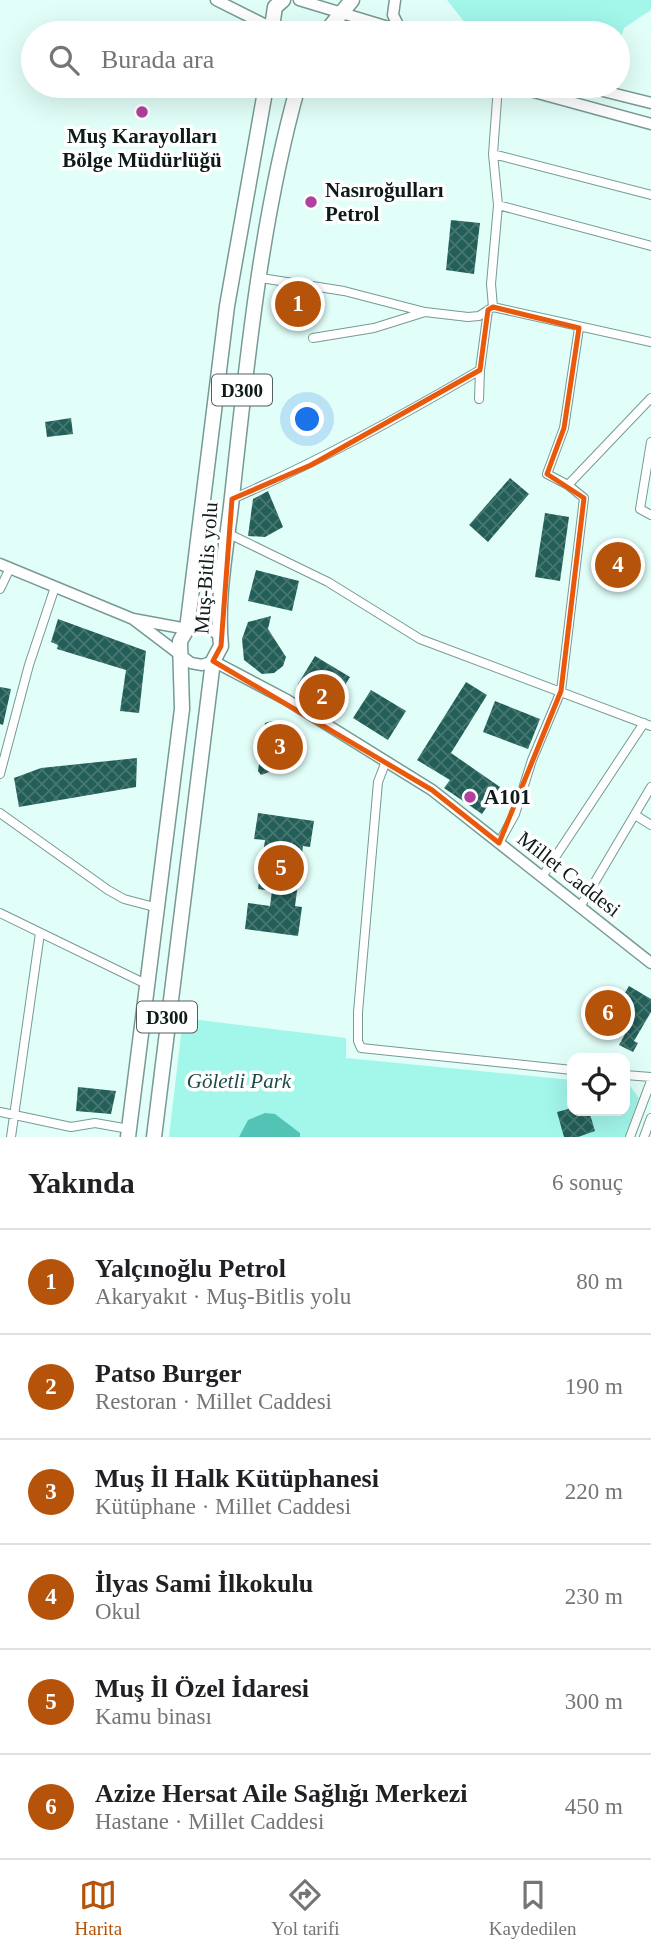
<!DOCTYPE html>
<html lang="tr">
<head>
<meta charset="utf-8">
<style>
	:root { --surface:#fff; --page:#f6f6f6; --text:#202124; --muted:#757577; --line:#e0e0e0; --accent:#b45309 }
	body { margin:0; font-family:Georgia,serif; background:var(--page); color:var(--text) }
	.controls { position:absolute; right:21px; bottom:21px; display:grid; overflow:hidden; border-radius:14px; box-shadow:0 7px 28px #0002 }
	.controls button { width:63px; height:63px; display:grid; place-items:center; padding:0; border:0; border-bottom:2px solid var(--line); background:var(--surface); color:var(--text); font:35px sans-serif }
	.you { position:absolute; left:308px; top:420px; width:24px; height:24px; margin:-18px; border:5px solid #fff; border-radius:50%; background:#1a73e8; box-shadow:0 0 0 10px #1a73e833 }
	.badge { display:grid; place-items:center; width:46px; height:46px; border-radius:50%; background:var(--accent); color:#fff; font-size:23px; font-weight:700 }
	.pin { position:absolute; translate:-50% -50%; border:4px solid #fff; box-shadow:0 2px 7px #0006 }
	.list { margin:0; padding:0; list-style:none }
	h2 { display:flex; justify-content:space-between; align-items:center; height:91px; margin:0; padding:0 28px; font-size:30px }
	h2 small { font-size:23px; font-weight:400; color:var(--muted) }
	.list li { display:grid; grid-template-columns:46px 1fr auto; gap:21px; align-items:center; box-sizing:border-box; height:105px; padding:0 28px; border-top:2px solid var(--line) }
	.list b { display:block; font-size:26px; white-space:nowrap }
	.list p { margin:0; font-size:23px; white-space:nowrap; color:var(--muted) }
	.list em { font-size:23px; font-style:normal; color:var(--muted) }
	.icon { flex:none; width:38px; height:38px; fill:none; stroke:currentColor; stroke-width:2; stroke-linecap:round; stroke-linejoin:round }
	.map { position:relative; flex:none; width:651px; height:1137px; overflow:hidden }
	.search { position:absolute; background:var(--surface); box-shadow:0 7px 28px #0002; left:21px; right:21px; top:21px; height:77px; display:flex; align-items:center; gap:18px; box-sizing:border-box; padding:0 24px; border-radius:38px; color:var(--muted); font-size:26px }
	.sheet { height:721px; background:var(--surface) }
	nav { display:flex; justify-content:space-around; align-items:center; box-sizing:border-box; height:98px; border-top:2px solid var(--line); background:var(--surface); font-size:19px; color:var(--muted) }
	nav a { display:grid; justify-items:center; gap:4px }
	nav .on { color:var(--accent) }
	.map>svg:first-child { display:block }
	.green { fill:#a2f6ea }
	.water { fill:#53c3b6 }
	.building { fill:url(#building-cross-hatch) }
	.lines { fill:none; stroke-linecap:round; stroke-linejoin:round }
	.street-casing { stroke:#789994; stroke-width:10 }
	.secondary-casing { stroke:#789994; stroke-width:13 }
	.highway-casing { stroke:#789994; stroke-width:17 }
	.street { stroke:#fff; stroke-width:8 }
	.secondary { stroke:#fff; stroke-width:10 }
	.highway { stroke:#fff; stroke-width:14 }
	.marked { fill:none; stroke:#e8590c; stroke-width:5; stroke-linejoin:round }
	.poi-dot { fill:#b0419e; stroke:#fff; stroke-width:2.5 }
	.labels { text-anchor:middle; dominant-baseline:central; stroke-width:7; stroke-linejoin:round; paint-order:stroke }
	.shield { fill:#fff; stroke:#565f5e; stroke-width:2 }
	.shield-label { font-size:19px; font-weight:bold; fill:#0e1b19 }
	.poi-label { font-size:21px; font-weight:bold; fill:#0e1b19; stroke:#fff; text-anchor:start }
	.street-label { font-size:21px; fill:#0e1b19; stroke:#fff }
	.park-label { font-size:21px; font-style:italic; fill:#1b4c46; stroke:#fff }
</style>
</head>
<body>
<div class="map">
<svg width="651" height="1137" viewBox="0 0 651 1137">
	<defs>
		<pattern id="building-cross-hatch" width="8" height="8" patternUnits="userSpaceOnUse" patternTransform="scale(1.75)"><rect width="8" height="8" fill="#235f58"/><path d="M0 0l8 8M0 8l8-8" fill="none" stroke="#487670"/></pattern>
	</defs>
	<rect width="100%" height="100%" fill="#e1fef9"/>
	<path class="green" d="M447,0h204v10l-27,18 -6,20v-15h-145z
		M183,1018l163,20v20l226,22v31h53v-25h5l9,12 -14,39h-456z"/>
	<path class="water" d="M265,1113l10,1 25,19v4h-61l9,-17z"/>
	<path class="building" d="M451,220l29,3 -6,51 -28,-4z
		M71,418l2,16 -26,3 -2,-15z
		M510,478l19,16 -41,48 -19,-17z
		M268,491l15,36 -18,10 -17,-1 5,-37z
		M545,513l24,4 -9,64 -25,-4z
		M256,570l43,11 -7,30 -44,-10z
		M271,616l-3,13 18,28 -3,9 -9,7 -12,1 -18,-14 -2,-21 6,-17z
		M58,619l88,32 -7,62 -19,-2 6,-41 -69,-21 1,-4 -7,-3z
		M315,656l35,21 -18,29 -34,-22z
		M466,682l21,13 -36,58 49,34 -18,27 -38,-26 6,-8 -33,-20z
		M0,687l11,2 -8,36 -3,-1z
		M371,690l35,21 -18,29 -35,-22z
		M495,701l45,18 -12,30 -45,-17z
		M272,721l25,17 -2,6 8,6 2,6 -6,5 -38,14 -3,-4 7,-48z
		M137,758l-1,29 -117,20 -5,-29 27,-10z
		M258,813l56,8 -4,26 -7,-1 -8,60 7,1 -4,29 -53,-7 3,-26 22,3 2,-15 -14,-2 7,-49 -11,-1z
		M629,986l22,13v13l-17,29 4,2 -5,9 -14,-7 10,-18 -18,-11z
		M78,1087l38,4 -5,23 -35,-3z
		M572,1108v3h17l6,20 -17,6h-14l-7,-25z"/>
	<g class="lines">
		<g class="street-casing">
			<path id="street" d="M493,154l158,41
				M498,205l153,41
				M261,278l83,13 81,21 43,5 11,-1 14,-9 158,35
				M493,307l-2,-23 7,-79 -5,-51 5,-68
				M313,338l61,-10 48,-15
				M479,399l1,-29 8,-60
				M651,442l-11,67 11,6
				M568,485l83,-87
				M232,499c86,-37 166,-81 248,-129
				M227,533l101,49 92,57 231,87
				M0,589l10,-21
				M386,761l-8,21 -20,230v29l3,7 211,22
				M0,774l29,-109 26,-78
				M0,813l108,77 16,9 34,9
				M635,815l16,10
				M499,843l16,-29 17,-54 29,-69 23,-193 -16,-13 -21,-11 17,-46 15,-100
				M542,877l102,-154
				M580,907l71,-120
				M0,913l148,72
				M625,1075l26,2
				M0,1112l71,15 24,-4 34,6
				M11,1137l29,-204
				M630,1137l21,-56
				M644,1137l7,-19"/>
		</g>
		<g class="secondary-casing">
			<path id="secondary" d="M216,0l66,33
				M299,0l109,33
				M395,0l-2,15 8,16
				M512,86l139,38
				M583,86l68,17
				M0,564l133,55 54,10 16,-5 17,12
				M133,619l58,44 11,2 11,-4 74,39 145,90 219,173"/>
		</g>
		<g class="highway-casing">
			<path id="highway" d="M271,33l4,-26 8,-7
				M325,33l27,-33
				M128,1137l54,-428 -2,-68 7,-12 40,-323 39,-220
				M154,1137l59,-476 8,-15c-5,-49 6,-101 11,-149 15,-137 29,-279 66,-411"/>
		</g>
		<use href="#street" class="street"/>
		<use href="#secondary" class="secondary"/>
		<use href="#highway" class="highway"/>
	</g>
	<path class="marked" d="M493,307l86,21 -15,100 -17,46 37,24 -23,193 -62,152 -67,-53 -219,-129 8,-15 11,-147 79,-34 169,-95 8,-60z"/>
	<g class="poi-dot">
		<circle cx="142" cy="112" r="7"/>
		<circle cx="311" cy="202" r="7"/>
		<circle cx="470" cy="797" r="7"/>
	</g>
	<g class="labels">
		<g class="shield">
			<rect x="212" y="374.5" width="60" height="31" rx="5"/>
			<rect x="137" y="1001.5" width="60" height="31" rx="5"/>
		</g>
		<g class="shield-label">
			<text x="242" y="390">D300</text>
			<text x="167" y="1017">D300</text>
		</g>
		<g class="poi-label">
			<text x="142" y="136" text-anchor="middle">Muş Karayolları<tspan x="142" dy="24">Bölge Müdürlüğü</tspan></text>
			<text x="325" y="190">Nasıroğulları<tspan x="325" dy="24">Petrol</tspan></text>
			<text x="484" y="797">A101</text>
		</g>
		<g class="street-label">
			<text transform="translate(206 568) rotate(-86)">Muş-Bitlis yolu</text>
			<text transform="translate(569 874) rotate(38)">Millet Caddesi</text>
		</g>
		<g class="park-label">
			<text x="239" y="1081">Göletli Park</text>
		</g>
	</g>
</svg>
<div class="controls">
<button><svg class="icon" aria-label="locate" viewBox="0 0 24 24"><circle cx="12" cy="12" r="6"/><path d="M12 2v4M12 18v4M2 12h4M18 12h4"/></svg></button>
</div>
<div class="you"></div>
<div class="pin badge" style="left:298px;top:304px">1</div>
<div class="pin badge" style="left:322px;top:697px">2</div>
<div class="pin badge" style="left:280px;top:747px">3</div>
<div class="pin badge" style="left:618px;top:565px">4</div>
<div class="pin badge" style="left:281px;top:868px">5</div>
<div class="pin badge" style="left:608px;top:1013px">6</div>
<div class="search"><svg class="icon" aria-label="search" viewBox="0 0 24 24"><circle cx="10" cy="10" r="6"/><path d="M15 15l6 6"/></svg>Burada ara</div>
</div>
<section class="sheet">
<h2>Yakında<small>6 sonuç</small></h2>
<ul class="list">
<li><span class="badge">1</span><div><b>Yalçınoğlu Petrol</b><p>Akaryakıt · Muş-Bitlis yolu</p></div><em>80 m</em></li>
<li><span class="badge">2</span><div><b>Patso Burger</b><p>Restoran · Millet Caddesi</p></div><em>190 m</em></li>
<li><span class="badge">3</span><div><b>Muş İl Halk Kütüphanesi</b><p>Kütüphane · Millet Caddesi</p></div><em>220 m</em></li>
<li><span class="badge">4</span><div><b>İlyas Sami İlkokulu</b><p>Okul</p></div><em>230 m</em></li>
<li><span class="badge">5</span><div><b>Muş İl Özel İdaresi</b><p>Kamu binası</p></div><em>300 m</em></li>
<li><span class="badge">6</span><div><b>Azize Hersat Aile Sağlığı Merkezi</b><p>Hastane · Millet Caddesi</p></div><em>450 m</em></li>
</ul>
</section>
<nav>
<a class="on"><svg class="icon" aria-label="map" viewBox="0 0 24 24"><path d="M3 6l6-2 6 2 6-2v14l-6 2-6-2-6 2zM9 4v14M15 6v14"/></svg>Harita</a>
<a><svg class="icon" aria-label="directions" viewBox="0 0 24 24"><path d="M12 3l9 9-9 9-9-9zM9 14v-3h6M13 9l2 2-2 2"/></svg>Yol tarifi</a>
<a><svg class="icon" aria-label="saved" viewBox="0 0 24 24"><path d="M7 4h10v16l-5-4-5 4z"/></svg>Kaydedilen</a>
</nav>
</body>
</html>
